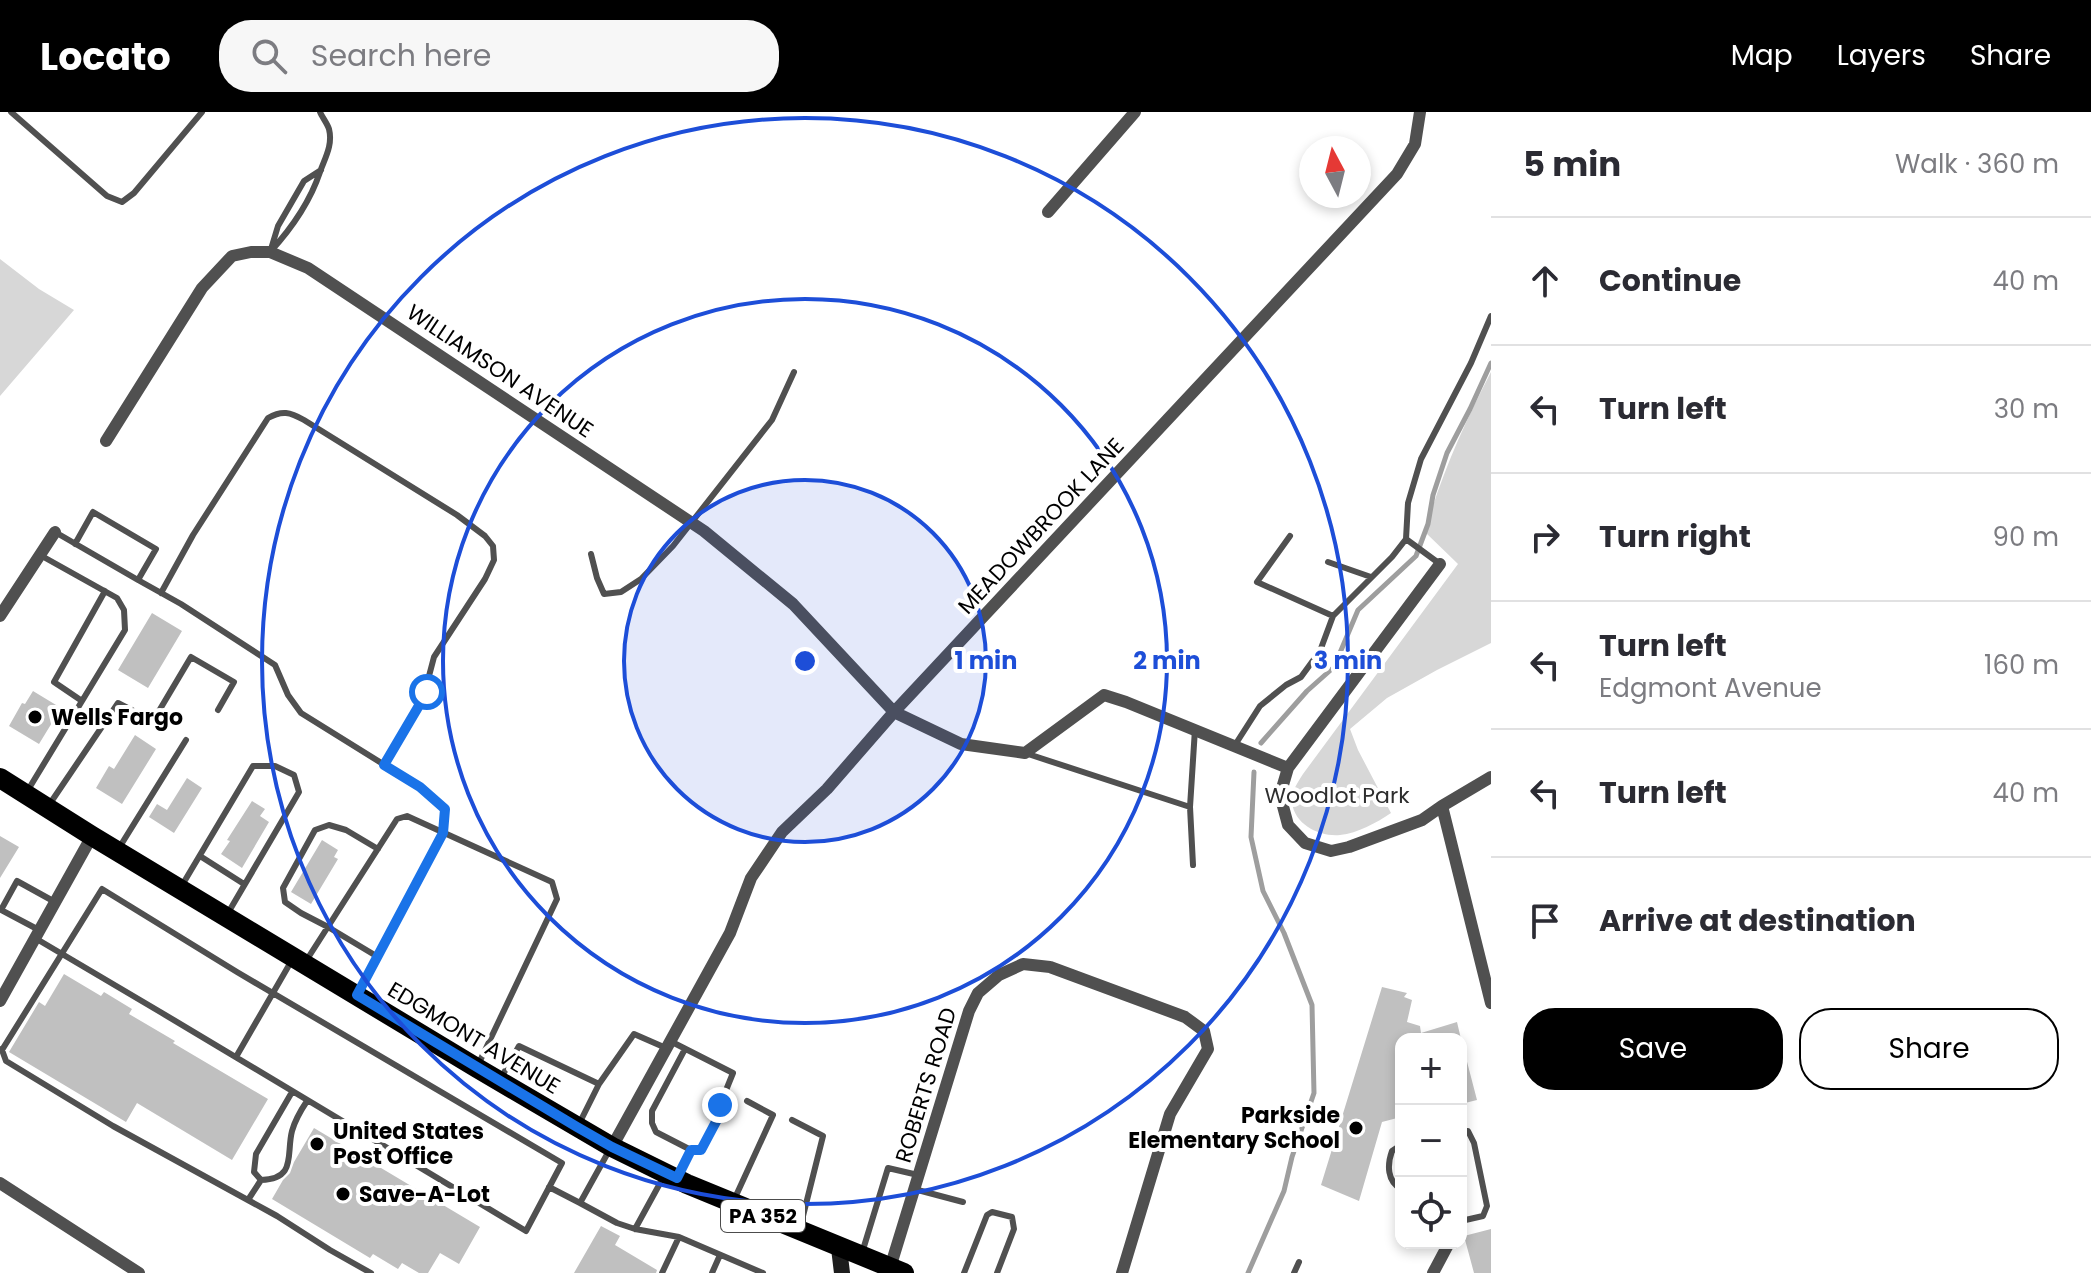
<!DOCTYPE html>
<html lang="en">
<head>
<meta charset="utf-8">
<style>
	:root { --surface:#fff; --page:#f7f7f7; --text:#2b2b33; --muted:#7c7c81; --line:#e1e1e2; --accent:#000 }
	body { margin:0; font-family:Poppins,sans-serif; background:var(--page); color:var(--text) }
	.controls { position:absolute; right:24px; bottom:24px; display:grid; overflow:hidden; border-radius:16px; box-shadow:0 4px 12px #0003 }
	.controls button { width:72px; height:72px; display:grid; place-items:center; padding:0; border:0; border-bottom:2px solid var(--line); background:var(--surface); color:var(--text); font:40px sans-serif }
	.compass { position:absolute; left:1299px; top:24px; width:72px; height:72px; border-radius:50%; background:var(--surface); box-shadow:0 4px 12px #0003; rotate:353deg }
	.stop { position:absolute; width:24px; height:24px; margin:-18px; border:6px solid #1a73e8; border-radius:50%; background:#fff }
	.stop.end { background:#1a73e8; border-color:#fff; box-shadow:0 2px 8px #0008 }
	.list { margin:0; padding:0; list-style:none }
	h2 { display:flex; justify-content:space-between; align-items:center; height:104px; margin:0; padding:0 32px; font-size:34px }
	h2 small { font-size:26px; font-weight:400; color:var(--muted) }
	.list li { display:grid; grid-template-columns:52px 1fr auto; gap:24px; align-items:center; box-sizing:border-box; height:128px; padding:0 32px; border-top:2px solid var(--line) }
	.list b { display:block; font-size:30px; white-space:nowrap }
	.list p { margin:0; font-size:26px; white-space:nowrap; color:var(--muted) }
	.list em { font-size:26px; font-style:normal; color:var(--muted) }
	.actions { display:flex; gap:16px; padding:24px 32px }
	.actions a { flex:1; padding:18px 0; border:2px solid var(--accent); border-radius:32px; text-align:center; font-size:28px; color:var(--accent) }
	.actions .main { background:var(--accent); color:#fff }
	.icon { flex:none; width:44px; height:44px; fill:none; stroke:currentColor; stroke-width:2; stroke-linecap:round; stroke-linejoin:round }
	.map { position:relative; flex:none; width:1491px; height:1161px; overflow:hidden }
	header { display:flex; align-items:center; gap:48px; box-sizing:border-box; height:112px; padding:0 40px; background:var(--accent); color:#fff }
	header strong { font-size:38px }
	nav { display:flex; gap:44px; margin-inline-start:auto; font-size:28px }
	.search { width:560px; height:72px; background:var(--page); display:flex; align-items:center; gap:20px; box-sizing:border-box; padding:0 28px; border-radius:32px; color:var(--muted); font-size:30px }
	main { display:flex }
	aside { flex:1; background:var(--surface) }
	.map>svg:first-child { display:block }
	.green { fill:#d7d7d7 }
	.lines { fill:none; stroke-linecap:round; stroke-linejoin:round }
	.stream { stroke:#9e9e9e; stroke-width:5 }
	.building { fill:#c0c0c0 }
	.lane { stroke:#505050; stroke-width:6 }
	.street { stroke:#505050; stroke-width:12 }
	.secondary { stroke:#1d1d1d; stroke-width:16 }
	.primary { stroke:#000; stroke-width:20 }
	.route { stroke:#1a73e8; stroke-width:10 }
	.ring { fill:none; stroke:#1d4ed8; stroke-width:4 }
	.poi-dot { fill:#000; stroke:#fff; stroke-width:3 }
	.labels { text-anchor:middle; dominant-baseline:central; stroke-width:8; stroke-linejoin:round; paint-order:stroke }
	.shield { fill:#fff; stroke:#4c4c4c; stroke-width:2 }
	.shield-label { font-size:20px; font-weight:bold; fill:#000 }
	.street-label { font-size:22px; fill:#000; stroke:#fff }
	.poi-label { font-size:22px; font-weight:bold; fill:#000; stroke:#fff; text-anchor:start }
	.park-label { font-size:22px; fill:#2e2e2e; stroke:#fff }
	.centre { fill:#1d4ed8; stroke:#fff; stroke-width:4 }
	.ring-label { font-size:24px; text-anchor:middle; font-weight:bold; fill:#1d4ed8; stroke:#fff; stroke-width:8; stroke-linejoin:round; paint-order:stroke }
</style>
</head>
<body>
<header>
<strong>Locato</strong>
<div class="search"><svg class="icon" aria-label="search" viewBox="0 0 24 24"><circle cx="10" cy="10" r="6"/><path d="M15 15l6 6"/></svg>Search here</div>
<nav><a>Map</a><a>Layers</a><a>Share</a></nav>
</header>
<main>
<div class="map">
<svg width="1491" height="1161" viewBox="0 0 1491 1161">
	<rect width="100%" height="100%" fill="#fff"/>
	<path class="green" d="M0,147l39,30 35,21 -74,86z
		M1491,260v271l-54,27 -50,28 -37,31 8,21 33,63c-15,10 -33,20 -51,22 -20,2 -45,-10 -48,-32 -2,-10 6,-21 11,-29l155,-210 -33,-32c16,-57 39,-108 66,-160z"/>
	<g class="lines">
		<path class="stream" d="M1261,631l46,-52 27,-24 24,-57 58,-54 12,-32 5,-29 14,-42 23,-44 21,-46
			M1248,1161l36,-82 8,-34 22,-64 -2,-88 -28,-72 -21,-42 -12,-54 3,-65"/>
	</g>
	<path class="building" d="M152,501l30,18 -34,57 -30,-18z
		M33,579l28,17 -22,36 -30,-18 13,-23 3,1z
		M135,623l21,14 -34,55 -26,-16 13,-22 5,3z
		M187,666l15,10 -28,45 -25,-16 8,-13 10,6z
		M252,689l13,8 -5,7 9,6 -27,46 -21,-14 9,-13 -3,-1z
		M0,724l19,11 -19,31z
		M322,728l16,10 -4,7 4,2 -27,45 -20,-12z
		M64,862l37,22 3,-4 28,17 -3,5 46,27 -2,2 95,56 -36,61 -95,-57 -11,19 -117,-70 30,-50 6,4z
		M1382,875l25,6 -3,4 8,3 -5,22 13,4 1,7 36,-11 4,17h-60v78l-19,5 -23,79 -38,-16z
		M1465,942l12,46 -16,4v-49z
		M314,1016l166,99 -21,37 -19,-11 -12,20h-9l-17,-10 -4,6 -25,-15 -3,4 -98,-59 11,-19 7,-7 4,-11z
		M601,1114l19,10 -5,9 42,25 -1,3h-82z
		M1491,1117v44h-17l-10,-37z"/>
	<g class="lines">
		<path class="lane" d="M11,0l96,84 15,6 12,-9 68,-81
			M271,137l7,-23 26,-45 17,-11
			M270,140c22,-24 40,-50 50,-80 5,-14 13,-27 9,-43 -2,-6 -7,-12 -9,-17
			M55,420l83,48 18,-31 -63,-37 -18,32
			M1290,424l-33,46 76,34
			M1406,427l34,25
			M591,442l6,24 7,16 17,-2 20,-13 32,-33 99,-126 22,-48
			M40,443l77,43 7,12 1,20 -43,71 -28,-19 51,-91
			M1328,450l43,15
			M138,468l43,24 94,61 13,30 13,18 119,74 25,22 -2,24 -84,159
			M161,481l32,-58 75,-117c14,-8 22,-6 36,2l153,95 28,21 8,10 1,14 -9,19 -51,78 -5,19 -2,16 -43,73
			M1235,633l25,-39 26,-21 15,-8 19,-26 13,-35 59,-59 14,-18 2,-36 13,-44 50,-96 20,-47
			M1025,641l165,54 5,-78
			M28,678l54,-89
			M49,693l69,-102 35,18 38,-64 43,25 -16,28
			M1190,695l3,58
			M119,736l67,-108
			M200,744l44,28
			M181,775l72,-121h22l19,9 5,17 -71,121
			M39,818l-38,-20 16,-29 38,21
			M378,845l-50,-30 -27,-14 -16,-11 -2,-14 32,-58 14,-5 17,5 32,19
			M306,849l91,-142 10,-3 145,66 5,17 -79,166
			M670,929l63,32 -13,32 -1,11 -18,34h-10l-35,-18 -4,-9v-12l33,-62
			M0,937l2,1 100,-161 135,83 325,191 -36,68 -364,-218c-43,-25 -85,-50 -127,-75
			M2,938l4,11 107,65 164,90 53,34 41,23
			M236,945l56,-97
			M501,966l18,-32 80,38 -20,40
			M599,972l35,-50 32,14
			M292,980l-36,62 -2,18 7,8c36,-1 25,-26 31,-49 3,-11 9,-21 15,-30
			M792,1008l31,16 -23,92
			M1461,1019h7l6,12 13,63 -4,10 -22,5
			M1401,1033l-9,6c-5,14 -5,30 9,38
			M610,1037l-30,54 37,20 18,6 44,8
			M678,1063l13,-25
			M549,1075l31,16
			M914,1077l49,13
			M248,1088l13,-20
			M734,1088l39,-85 -26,-14
			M635,1117l29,-53
			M862,1141l26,-85 30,7
			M662,1161l17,-36 84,36
			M712,1161l8,-18
			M964,1161l23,-58 5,-3 20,5 2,12 -17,44
			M1294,1161l5,-11"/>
		<path class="street" d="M1048,100l87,-100
			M106,329l96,-153 30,-32 19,-4h19l38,16 396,263 89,73 101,108 67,32 64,9 79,-58 22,7 162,66
			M1440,452l-152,204 -8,27 8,30 17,18 26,8 18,-4 73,-27 20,-14 49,-29
			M0,504l55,-84
			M1442,694l49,197
			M0,889l92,-165
			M612,1035l118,-214 21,-55 31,-46 45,-43 67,-77 503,-538 18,-30 5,-32
			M0,1071l139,90
			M890,1156l79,-257 9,-18 21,-18 24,-11 27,3 135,50 19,14 4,18 -38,65 -48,159
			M1433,1161l16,-30"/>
		<path class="secondary" d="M839,1136l3,25"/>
		<path class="primary" d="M0,666l92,58 385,232 135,79 75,37 217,89"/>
	</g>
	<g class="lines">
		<path class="route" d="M427,580l-43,73 36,22 25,22 -2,24 -86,162 220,132 35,20 65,31 14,-28h10l18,-34 1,-11"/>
	</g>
	<circle cx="805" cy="549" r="181" fill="#1d4ed8" fill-opacity=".12"/>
	<g class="ring">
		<circle cx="805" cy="549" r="181"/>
		<circle cx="805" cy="549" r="362"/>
		<circle cx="805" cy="549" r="543"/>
	</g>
	<g class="poi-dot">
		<circle cx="35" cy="605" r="8"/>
		<circle cx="1356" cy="1016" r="8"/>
		<circle cx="317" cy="1032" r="8"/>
		<circle cx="343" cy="1082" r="8"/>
	</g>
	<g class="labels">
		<rect class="shield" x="721" y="1088" width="84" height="32" rx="6"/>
		<g class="shield-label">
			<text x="763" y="1104">PA 352</text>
		</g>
		<g class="street-label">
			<text transform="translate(500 259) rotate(34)">WILLIAMSON AVENUE</text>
			<text transform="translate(1041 414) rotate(-47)">MEADOWBROOK LANE</text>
			<text transform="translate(474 926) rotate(31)">EDGMONT AVENUE</text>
			<text transform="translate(926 973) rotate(-73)">ROBERTS ROAD</text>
		</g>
		<g class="poi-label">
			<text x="51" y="605">Wells Fargo</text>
			<text x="1340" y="1003" text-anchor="end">Parkside<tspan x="1340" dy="25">Elementary School</tspan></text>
			<text x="333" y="1019">United States<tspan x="333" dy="25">Post Office</tspan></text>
			<text x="359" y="1082">Save-A-Lot</text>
		</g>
		<g class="park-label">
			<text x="1337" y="683">Woodlot Park</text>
		</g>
	</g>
	<circle cx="805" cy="549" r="12" class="centre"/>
	<g class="ring-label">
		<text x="986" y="557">1 min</text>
		<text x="1167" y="557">2 min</text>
		<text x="1348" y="557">3 min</text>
	</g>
</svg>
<div class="controls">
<button>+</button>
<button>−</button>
<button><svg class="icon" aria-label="locate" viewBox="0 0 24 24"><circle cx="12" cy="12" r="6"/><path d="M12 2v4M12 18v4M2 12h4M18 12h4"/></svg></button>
</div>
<svg class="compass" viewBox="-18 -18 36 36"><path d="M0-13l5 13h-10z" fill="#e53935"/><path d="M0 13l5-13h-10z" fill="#7c7c81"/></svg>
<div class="stop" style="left:427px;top:580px"></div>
<div class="stop end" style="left:720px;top:993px"></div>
</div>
<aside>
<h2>5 min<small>Walk · 360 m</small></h2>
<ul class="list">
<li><svg class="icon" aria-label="ahead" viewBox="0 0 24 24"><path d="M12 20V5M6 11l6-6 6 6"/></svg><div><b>Continue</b></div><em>40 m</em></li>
<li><svg class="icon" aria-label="left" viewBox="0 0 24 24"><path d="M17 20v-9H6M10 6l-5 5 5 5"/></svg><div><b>Turn left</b></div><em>30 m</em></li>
<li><svg class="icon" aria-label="right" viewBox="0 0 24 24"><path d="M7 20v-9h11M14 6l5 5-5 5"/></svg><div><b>Turn right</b></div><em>90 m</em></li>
<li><svg class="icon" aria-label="left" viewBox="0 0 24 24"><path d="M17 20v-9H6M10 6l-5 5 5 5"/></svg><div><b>Turn left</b><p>Edgmont Avenue</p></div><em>160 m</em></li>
<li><svg class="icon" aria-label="left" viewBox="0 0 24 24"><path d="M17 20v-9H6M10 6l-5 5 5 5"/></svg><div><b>Turn left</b></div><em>40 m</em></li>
<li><svg class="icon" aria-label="arrive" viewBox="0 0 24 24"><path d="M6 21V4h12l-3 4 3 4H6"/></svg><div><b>Arrive at destination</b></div></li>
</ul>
<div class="actions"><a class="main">Save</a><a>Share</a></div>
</aside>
</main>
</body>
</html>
